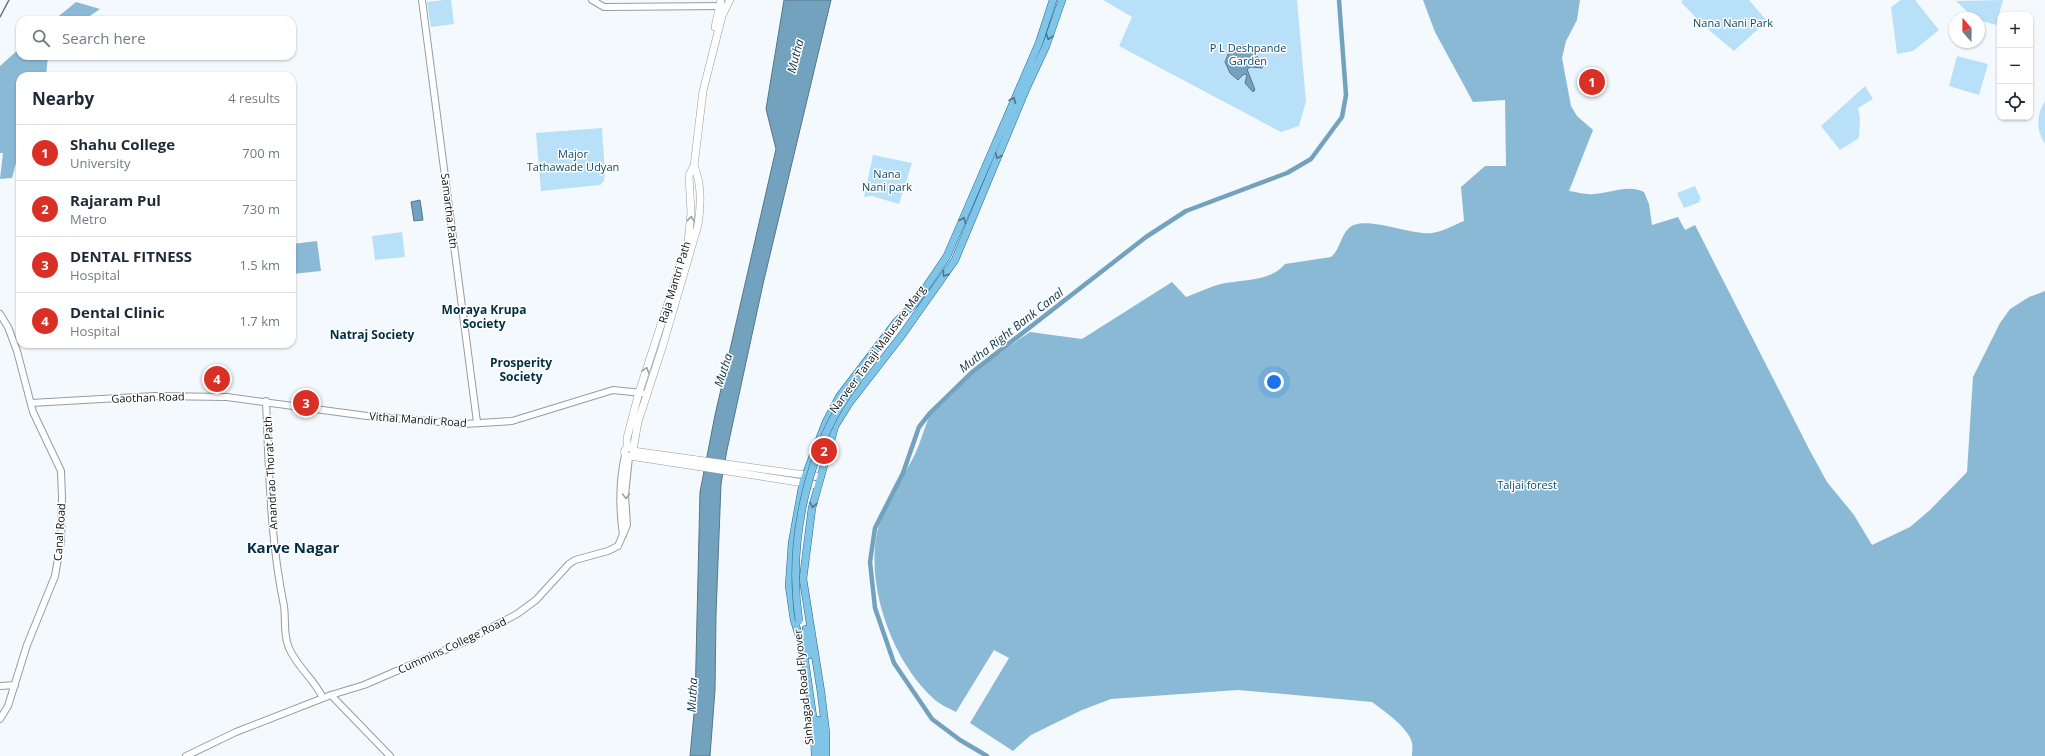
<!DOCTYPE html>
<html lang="en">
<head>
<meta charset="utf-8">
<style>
	:root { --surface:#fff; --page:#f2f2f3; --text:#1f2937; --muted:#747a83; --line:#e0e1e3; --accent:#d93025 }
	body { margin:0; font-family:"Open Sans",sans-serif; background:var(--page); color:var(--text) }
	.controls { position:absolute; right:12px; top:12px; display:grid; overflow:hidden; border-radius:8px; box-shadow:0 1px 3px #0004 }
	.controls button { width:36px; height:36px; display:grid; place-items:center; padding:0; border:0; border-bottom:1px solid var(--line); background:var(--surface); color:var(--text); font:20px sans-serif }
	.compass { position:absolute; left:1949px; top:12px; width:36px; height:36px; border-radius:50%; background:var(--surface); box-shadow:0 1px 3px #0004; rotate:340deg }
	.you { position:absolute; left:1274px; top:382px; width:14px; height:14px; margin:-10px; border:3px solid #fff; border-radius:50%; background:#1a73e8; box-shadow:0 0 0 6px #1a73e833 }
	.badge { display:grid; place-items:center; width:26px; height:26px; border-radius:50%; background:var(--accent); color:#fff; font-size:13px; font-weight:700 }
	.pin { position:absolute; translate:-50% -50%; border:2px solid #fff; box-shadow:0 1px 4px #0006 }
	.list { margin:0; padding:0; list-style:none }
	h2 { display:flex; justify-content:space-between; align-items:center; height:52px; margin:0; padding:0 16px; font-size:17px }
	h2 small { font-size:13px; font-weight:400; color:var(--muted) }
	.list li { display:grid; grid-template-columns:26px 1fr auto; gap:12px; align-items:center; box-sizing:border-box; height:56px; padding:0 16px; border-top:1px solid var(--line) }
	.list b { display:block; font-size:15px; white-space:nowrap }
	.list p { margin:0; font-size:13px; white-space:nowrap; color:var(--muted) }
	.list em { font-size:13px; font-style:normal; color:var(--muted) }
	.icon { flex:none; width:22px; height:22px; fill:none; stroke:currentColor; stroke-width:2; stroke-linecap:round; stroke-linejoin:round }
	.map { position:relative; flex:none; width:2045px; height:756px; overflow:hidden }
	.search { position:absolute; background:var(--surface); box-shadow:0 1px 3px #0004; left:16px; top:16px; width:280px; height:44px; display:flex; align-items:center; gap:10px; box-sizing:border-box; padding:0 14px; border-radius:12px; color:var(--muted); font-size:15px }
	.panel { position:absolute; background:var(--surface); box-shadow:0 1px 3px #0004; left:16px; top:72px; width:280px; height:276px; border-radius:12px }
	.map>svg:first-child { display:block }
	.green { fill:#b8e0f9 }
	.forest { fill:#8ab9d6 }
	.water { fill:#73a2bf; stroke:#55768b }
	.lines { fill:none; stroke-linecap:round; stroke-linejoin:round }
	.stream { stroke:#55768b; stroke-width:1.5 }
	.canal { stroke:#73a2bf; stroke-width:4.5 }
	.tertiary-casing { stroke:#969c9f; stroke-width:8 }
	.secondary-casing { stroke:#969c9f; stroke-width:8 }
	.primary-casing { stroke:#216d92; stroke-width:8 }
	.tertiary { stroke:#fff; stroke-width:6 }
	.secondary { stroke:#fff; stroke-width:7 }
	.primary { stroke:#80c5e8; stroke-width:7 }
	.primary-bridge-casing { stroke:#216d92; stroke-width:8; stroke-linecap:butt }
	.primary-bridge { stroke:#80c5e8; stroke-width:7 }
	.oneway { stroke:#4d7487 }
	.oneway2 { stroke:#9f9fa0 }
	.labels { text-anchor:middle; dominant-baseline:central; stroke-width:3; stroke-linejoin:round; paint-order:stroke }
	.park-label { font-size:11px; fill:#0c4966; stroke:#fff }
	.street-label { font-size:11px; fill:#0e1011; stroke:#fff }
	.water-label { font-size:12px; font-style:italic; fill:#0a3347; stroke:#fff }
	.neighbourhood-label { font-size:12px; font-weight:bold; fill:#012e44; stroke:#fff }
	.district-label { font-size:15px; font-weight:bold; fill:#012e44; stroke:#fff }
</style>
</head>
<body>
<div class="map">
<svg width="2045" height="756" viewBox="0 0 2045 756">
	<rect width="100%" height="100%" fill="#f4f9fd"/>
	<path class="green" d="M444,0h7l3,24 -23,3 -4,-25z
		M1103,0h194l9,101 -7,25 -18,6 -162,-86 13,-29z
		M1683,0h66l18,21 -33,30 -32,-27 -21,-22z
		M1901,0h14l24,30 -26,21 -16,3 -6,-47z
		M2003,0l-7,25 -17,-5v-2l-6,-1 -17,-16z
		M1957,56l31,8 -9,31 -30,-9z
		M1865,86l8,13 -15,9 2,10 -1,20 -19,12 -19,-24z
		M2045,101v43c-9,-13 -9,-30 0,-43z
		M602,128l3,46 -1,7 -4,4 -59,6 -5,-58z
		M873,155l39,8 -13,41 -27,-8 -8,1z
		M1695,186l6,13 -2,1 1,2 -16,6 -7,-15z
		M402,232l3,25 -30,3 -3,-24z"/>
	<path class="forest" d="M1423,0h157l-3,20 -11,21 -4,17 9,48 6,10 16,14 -24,61c8,1 17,4 25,3 16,-1 35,-10 50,-2l5,12 3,21 26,-8 7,13 10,-5 114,224 18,33 27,33 18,30 38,-18 20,-17 37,-38 6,-95 27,-54 10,-14 19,-12 16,-6v465h-633c0,-4 1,-9 0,-13 -3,-15 -28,-32 -40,-41l-134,-12 -127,9 -29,11 -51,25 -18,16 -43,-28 39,-65 -15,-8 -38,62c-6,-3 -15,-7 -21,-12 -44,-39 -72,-119 -56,-176 7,-25 25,-47 36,-70 6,-12 11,-33 17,-42 20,-27 69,-61 98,-80l52,7 90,-57 14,15c11,-4 23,-10 35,-13 22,-5 49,-2 64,-20l46,-7c9,-7 9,-20 17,-28 14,-16 63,7 84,4 10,-1 22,-8 32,-12l-3,-34 24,-21h21l-1,-66 -32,2 -38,-70z
		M76,2l24,7 -16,11h-30z
		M20,48v8h28l-2,20h-26v72l-8,30 -12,1 3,-26h-3v-87z
		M317,241l4,30 -29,3v-30z"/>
	<path class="water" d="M784,0h47l-68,284 -36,166 -6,34 -5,130 -1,76 -5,66h-20l5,-53 5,-211 15,-77 61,-266 -10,-40z
		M1243,45l11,7 9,13 -1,3 -11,-1 -4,2 8,21 -2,2 -8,-9 2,-8 -3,-1 -6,6 -8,-7 -5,-11 4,-10 6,1 3,-6z
		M420,200l3,20 -9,1 -3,-19z"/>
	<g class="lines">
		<path class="stream" d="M0,17l9,-17"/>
		<path class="canal" d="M987,756l-27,-16 -28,-21 -38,-56 -19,-55 -5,-46 5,-34 28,-55 16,-46 11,-14 41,-40 175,-136 40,-26 101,-38 24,-14 31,-42 4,-22 -7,-95"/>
		<g class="tertiary-casing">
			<path id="tertiary" d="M422,0l55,422
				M592,0l12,7 120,-1
				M0,314l8,13 9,24 16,61 28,59 1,27 -1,43 -6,35 -28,69 -19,61 -8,13
				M266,401c3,69 4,138 18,205 2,14 -1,29 5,42 8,19 25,31 34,50
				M31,403l123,-7 73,1 140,19 98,8 47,-3 101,-31 29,3
				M623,535c-4,-28 -4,-53 2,-80
				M0,686l15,-1
				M331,695l59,61
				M186,756l50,-24 95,-37 33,-10 100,-43 53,-28 19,-14 33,-36 6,-4 33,-9 10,-5 9,-21 -2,-30 4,-38"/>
		</g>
		<g class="secondary-casing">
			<path id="secondary" d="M715,27l6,-27
				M624.5 452a4.5 4.5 0 1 1 9 0a4.5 4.5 0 1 1-9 0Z
				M627,448v-10l12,-46 49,-150 3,-29 -2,-38 5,-9 9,-75 19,-75 8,-16
				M633,450l5,-28 25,-77 35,-120c3,-19 4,-41 -4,-59
				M633,451l187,26
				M630,456l187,29"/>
		</g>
		<g class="primary-casing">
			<path id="primary" d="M806,629l3,26
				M818,720l3,36
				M815,756l-1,-32 -6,-42 -5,-34 -9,-28 -5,-34 3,-43 11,-61 23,-60 13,-25 58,-76 19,-19 31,-46 92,-213 14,-43
				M826,756v-23l-5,-41 -18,-113 9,-71 23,-82 15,-24 52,-67 53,-75 71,-171 20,-43 16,-46"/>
		</g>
		<use href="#tertiary" class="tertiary"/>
		<use href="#secondary" class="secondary"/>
		<use href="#primary" class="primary"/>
		<g class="primary-bridge-casing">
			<path id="primary-bridge" d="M799,621c-12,-80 9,-177 59,-241"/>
		</g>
		<use href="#primary-bridge" class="primary-bridge"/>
	</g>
	<defs><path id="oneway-chevron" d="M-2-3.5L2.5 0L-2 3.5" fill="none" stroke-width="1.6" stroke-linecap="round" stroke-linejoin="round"/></defs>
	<g class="oneway">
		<use href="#oneway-chevron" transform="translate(1049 37) rotate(109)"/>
		<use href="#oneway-chevron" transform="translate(1013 100) rotate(-67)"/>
		<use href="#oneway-chevron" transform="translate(998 156) rotate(113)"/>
		<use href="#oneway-chevron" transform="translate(963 220) rotate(-67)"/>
		<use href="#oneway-chevron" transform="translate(945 274) rotate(125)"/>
		<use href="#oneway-chevron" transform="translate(813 505) rotate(101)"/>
	</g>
	<g class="oneway2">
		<use href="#oneway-chevron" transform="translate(691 219) rotate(-84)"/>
		<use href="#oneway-chevron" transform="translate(646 370) rotate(-72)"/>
		<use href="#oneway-chevron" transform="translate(626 496) rotate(89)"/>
	</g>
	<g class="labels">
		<g class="park-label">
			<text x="1733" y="22">Nana Nani Park</text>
			<text x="1248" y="47">P L Deshpande<tspan x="1248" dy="13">Garden</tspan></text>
			<text x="573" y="153">Major<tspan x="573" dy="13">Tathawade Udyan</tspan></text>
			<text x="887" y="173">Nana<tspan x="887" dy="13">Nani park</tspan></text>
			<text x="1527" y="484">Taljai forest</text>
		</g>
		<g class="street-label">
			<text transform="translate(450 211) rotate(83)">Samartha Path</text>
			<text transform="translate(674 282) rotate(-73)">Raja Mantri Path</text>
			<text transform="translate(877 349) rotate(-54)">Narveer Tanaji Malusare Marg</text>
			<text transform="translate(148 397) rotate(-2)">Gaothan Road</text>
			<text transform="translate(418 419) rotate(4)">Vithal Mandir Road</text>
			<text transform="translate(270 473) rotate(-93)">Anandrao Thorat Path</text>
			<text transform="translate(59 532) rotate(-86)">Canal Road</text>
			<text transform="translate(452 645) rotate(-25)">Cummins College Road</text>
			<text transform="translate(803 687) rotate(-96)">Sinhagad Road Flyover</text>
		</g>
		<g class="water-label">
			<text transform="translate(795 56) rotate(-76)">Mutha</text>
			<text transform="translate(1011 330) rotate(-38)">Mutha Right Bank Canal</text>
			<text transform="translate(723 370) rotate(-72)">Mutha</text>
			<text transform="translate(692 695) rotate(-87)">Mutha</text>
		</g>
		<g class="neighbourhood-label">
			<text x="484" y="309">Moraya Krupa<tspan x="484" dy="14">Society</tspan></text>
			<text x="372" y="334">Natraj Society</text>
			<text x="521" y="362">Prosperity<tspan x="521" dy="14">Society</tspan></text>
		</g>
		<g class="district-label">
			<text x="293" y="547">Karve Nagar</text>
		</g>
	</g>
</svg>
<div class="controls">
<button>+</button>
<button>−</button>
<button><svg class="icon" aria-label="locate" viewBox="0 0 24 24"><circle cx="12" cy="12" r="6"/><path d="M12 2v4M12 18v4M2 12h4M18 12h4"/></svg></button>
</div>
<svg class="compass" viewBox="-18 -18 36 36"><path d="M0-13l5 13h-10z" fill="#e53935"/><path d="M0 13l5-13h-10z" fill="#747a83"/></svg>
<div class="you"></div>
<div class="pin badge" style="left:1592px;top:82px">1</div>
<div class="pin badge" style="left:824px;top:451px">2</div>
<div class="pin badge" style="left:306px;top:403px">3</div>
<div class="pin badge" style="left:217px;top:379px">4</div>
<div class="search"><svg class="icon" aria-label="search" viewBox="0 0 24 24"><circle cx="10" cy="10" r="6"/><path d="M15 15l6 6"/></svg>Search here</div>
<section class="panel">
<h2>Nearby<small>4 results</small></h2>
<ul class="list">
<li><span class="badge">1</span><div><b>Shahu College</b><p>University</p></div><em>700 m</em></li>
<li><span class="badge">2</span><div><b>Rajaram Pul</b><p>Metro</p></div><em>730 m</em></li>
<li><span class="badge">3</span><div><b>DENTAL FITNESS</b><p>Hospital</p></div><em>1.5 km</em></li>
<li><span class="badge">4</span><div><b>Dental Clinic</b><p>Hospital</p></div><em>1.7 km</em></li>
</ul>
</section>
</div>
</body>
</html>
